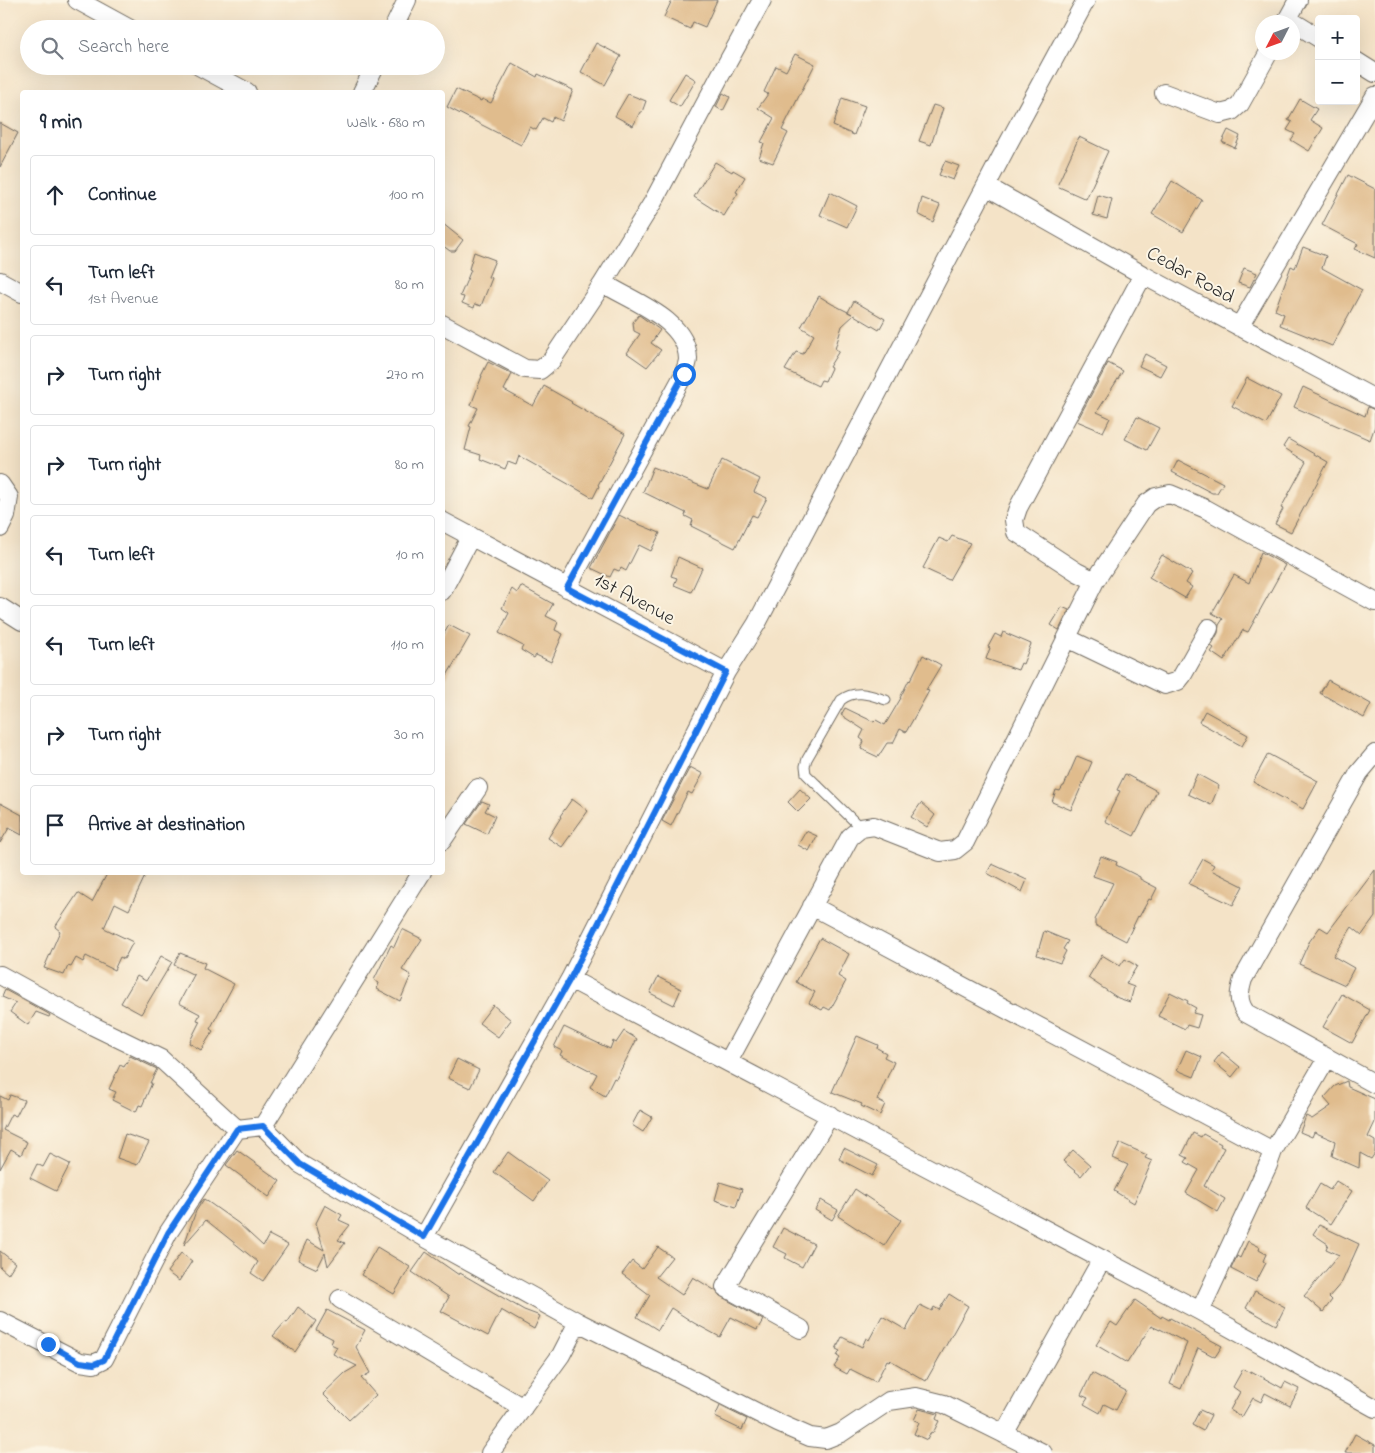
<!DOCTYPE html>
<html lang="en">
<head>
<meta charset="utf-8">
<style>
	:root { --surface:#fff; --page:#f6f6f7; --text:#1f2937; --muted:#747a83; --line:#e0e1e3 }
	body { margin:0; font-family:"Indie Flower",sans-serif; background:var(--page); color:var(--text) }
	.controls { position:absolute; right:15px; top:15px; display:grid; overflow:hidden; border-radius:5px; box-shadow:0 5px 20px #0002 }
	.controls button { width:45px; height:45px; display:grid; place-items:center; padding:0; border:0; border-bottom:1px solid var(--line); background:var(--surface); color:var(--text); font:25px sans-serif }
	.compass { position:absolute; left:1255px; top:15px; width:45px; height:45px; border-radius:50%; background:var(--surface); box-shadow:0 5px 20px #0002; rotate:228deg }
	.stop { position:absolute; width:15px; height:15px; margin:-11px; border:4px solid #1a73e8; border-radius:50%; background:#fff }
	.stop.end { background:#1a73e8; border-color:#fff; box-shadow:0 1px 5px #0008 }
	.list { margin:0; padding:0; list-style:none }
	h2 { display:flex; justify-content:space-between; align-items:center; height:65px; margin:0; padding:0 20px; font-size:21px }
	h2 small { font-size:16px; font-weight:400; color:var(--muted) }
	.list li { display:grid; grid-template-columns:32px 1fr auto; gap:15px; align-items:center; box-sizing:border-box; height:80px; margin:0 10px 10px; padding:0 10px; border:1px solid var(--line); border-radius:5px }
	.list b { display:block; font-size:19px; white-space:nowrap }
	.list p { margin:0; font-size:16px; white-space:nowrap; color:var(--muted) }
	.list em { font-size:16px; font-style:normal; color:var(--muted) }
	.icon { flex:none; width:28px; height:28px; fill:none; stroke:currentColor; stroke-width:2; stroke-linecap:round; stroke-linejoin:round }
	.map { position:relative; flex:none; width:1375px; height:1453px; overflow:hidden }
	.search { position:absolute; background:var(--surface); box-shadow:0 5px 20px #0002; left:20px; top:20px; width:425px; height:55px; display:flex; align-items:center; gap:12px; box-sizing:border-box; padding:0 18px; border-radius:28px; color:var(--muted); font-size:19px }
	.panel { position:absolute; background:var(--surface); box-shadow:0 5px 20px #0002; left:20px; top:90px; width:425px; height:785px; border-radius:5px }
	.map>svg:first-child { display:block }
	.building { fill:#e0bc8d }
	.lines { fill:none; stroke-linecap:round; stroke-linejoin:round }
	.service-casing { stroke:#716b62; stroke-width:11 }
	.minor-casing { stroke:#716b62; stroke-width:20 }
	.service { stroke:#fff; stroke-width:9 }
	.minor { stroke:#fff; stroke-width:18 }
	.route { stroke:#1a73e8; stroke-width:6 }
	.labels { text-anchor:middle; dominant-baseline:central; stroke-width:4; stroke-linejoin:round; paint-order:stroke }
	.street-label { font-size:20px; fill:#2b2b2b; stroke:#fcf5e5 }
</style>
</head>
<body>
<div class="map">
<svg width="1375" height="1453" viewBox="0 0 1375 1453">
	<rect width="100%" height="100%" fill="#fcf5e5"/>
	<filter id="ink" filterUnits="userSpaceOnUse"><feTurbulence type="fractalNoise" baseFrequency=".02" numOctaves="2"/><feDisplacementMap in="SourceGraphic" scale="10" xChannelSelector="R" yChannelSelector="G"/><feConvolveMatrix kernelMatrix="1 2 1 2 8 2 1 2 1" color-interpolation-filters="sRGB"/></filter>
	<filter id="wash" filterUnits="userSpaceOnUse"><feTurbulence type="fractalNoise" baseFrequency=".0096" numOctaves="4" result="noise"/><feDisplacementMap in="SourceGraphic" scale="20" xChannelSelector="R" yChannelSelector="G"/><feGaussianBlur stdDeviation="1.12" result="paint"/><feColorMatrix in="noise" values="0 0 0 0 0 0 0 0 0 0 0 0 0 0 0 0 0 1.4 0 .05"/><feComposite in="paint" operator="in"/></filter>
	<g filter="url(#wash)">
		<rect width="100%" height="100%" fill="#f4e3c7"/>
		<g id="blocks">
			<path class="building" d="M672,0h45l-12,27 -12,-5 -3,7 -26,-12z
				M596,43l25,13 -16,29 -24,-13z
				M795,54l20,10 -33,66 6,3 -15,30 -14,-5 5,-15 -3,-1 13,-24 -16,-10 10,-14 -4,-2 12,-26 10,5z
				M512,63l25,14 1,-3 35,16 -12,31 -8,-4 -2,5 -8,-4 -7,12 -6,-3 -9,18 -74,-38 9,-18 25,12 1,-2 9,4z
				M685,73l11,7 -16,27 -11,-7z
				M723,93l7,4 -7,14 -7,-4z
				M628,94l18,7 -4,11h-2l-7,14 -18,-10z
				M842,98l23,8 -11,29 -21,-9z
				M1300,99l17,10 -7,11 13,8 -14,23 -18,-11 4,-6 -8,-4 5,-8 -4,-2z
				M933,105l10,3 -12,37 -12,-4z
				M0,123l18,10 -18,34z
				M1228,130l12,6 -5,12 -13,-6z
				M1079,137l29,14 -22,48 -29,-13z
				M945,161l14,5 -6,14 -14,-5z
				M715,162l17,10 1,-2 12,7 -9,15 2,1 -14,23 -30,-19z
				M1348,175l27,14v69l-20,-9 3,-5 -36,-19z
				M1172,181l30,19 -19,32 -31,-18z
				M830,192l27,14 -10,21 -27,-12z
				M1098,195l14,4 -5,20 -14,-4z
				M922,198l18,7 -7,17 -15,-8z
				M442,223l21,17 -8,11h-5l-8,-6z
				M1303,247l23,9 -4,12 40,22 -30,56 -52,-21 4,-11 -9,-4 16,-44 4,2z
				M474,252l21,8 -7,17 4,1 -11,28 -6,-2 -1,4 -12,-5 2,-6 -4,-1 11,-26 -2,-1z
				M1244,268l13,5 -7,14 -12,-4z
				M819,296l13,8 20,10 -4,-2 6,-11 31,18 -6,11 -25,-15 -12,11 -7,23 4,2 -10,16 2,1 -6,13 -4,-1 -3,6 -33,-16 11,-18 7,2 11,-19 -13,-8z
				M639,315l21,15 -9,13 10,7 -14,17 -20,-14 13,-19 -6,-3 -1,-9z
				M1145,354l21,11 -6,11 -21,-10z
				M488,362l24,12 -8,16 29,16 11,-20 28,16 -1,1 54,31 -27,51 1,1 -6,12 -74,-42 -3,9 -8,-3 -3,7 -25,-10 1,-4 -16,-5 6,-23 -2,-1 9,-18 -7,-3 11,-29h-1z
				M1108,363l15,8 -26,41 13,6 -7,14 -26,-11z
				M1247,378l34,18 -15,28 -34,-18z
				M1303,387l62,29 3,-9 7,3v16l-5,14 -76,-33z
				M1137,417l22,11 -12,22 -22,-11z
				M1288,439l40,23 -37,70 -16,-8 8,-15 -2,-1 25,-46 -23,-15z
				M722,460l38,19 -6,13 13,6 -10,19 -5,-2 -17,33 -44,-22 2,-6 -8,-4 1,-3 -43,-21 10,-25 55,22z
				M1178,460l45,23 -6,10h-5l-40,-21z
				M619,515l12,6 29,12 -9,18 -12,-6 -13,26 -5,-3 -2,3 -5,-2 -4,8 -19,-9z
				M952,536l18,7 -21,37 -26,-12 16,-30 9,4z
				M1261,552l24,13 -37,67 -5,-2 -19,31 -13,-9 3,-4 -3,-2 7,-13 1,-8 4,-6 -11,-6 22,-38 15,8z
				M1162,555l30,18 -6,10 6,4 -7,11 -36,-21z
				M678,557l24,11 -11,24 -17,-7 3,-7 -6,-2z
				M521,586l32,18 -7,12 12,6 -3,8 8,4 -12,28 -15,-7 -2,3 -13,-8 2,-4 -24,-13 10,-20 -7,-5 10,-19 5,4z
				M1062,607l7,3 -10,20 -8,-5z
				M449,625l21,11 -28,48v-47z
				M1003,632l28,12 -8,20 -2,-1 -3,7 -32,-11 4,-11 -2,-1 7,-13 6,3z
				M923,655l18,10 -15,25 3,1 -23,41 -6,-3 -7,14h-6l-9,14 -17,-8 3,-8 -4,-3 4,-8 -23,-15 4,-7 29,14 2,-2 9,5 16,-27h-1l9,-18 1,1z
				M1328,680l43,24 -7,14 -44,-25z
				M1205,711l43,24 -6,11 -43,-24z
				M1268,754l50,27 -15,28 -50,-27z
				M1077,756l15,6 -21,48 -19,-8 4,-12 4,1 3,-5h1z
				M690,767l13,7 -11,20 -4,-2 -17,34 -9,-5z
				M1125,774l32,17 -23,45 -29,-15 15,-30 -3,-1z
				M1197,774l22,12 -8,19 -23,-11z
				M800,789l11,10 -13,13 -10,-10z
				M572,799l16,12 -26,36 -14,-9 13,-21 -1,-1z
				M482,801l7,3 -4,7 10,5 -8,18 -21,-10z
				M0,803l22,12v20l-13,-7 -9,15z
				M921,803l14,12 -8,12 -16,-10z
				M806,831l11,5 -8,15 -11,-6z
				M1101,856l16,6 -1,3 24,12v2l17,9 -6,12 -2,-1 -10,18 -1,-1 -12,25 -31,-16v-5l18,-37 -20,-7z
				M1203,859l11,6 -3,5 32,16 -10,19 -44,-21z
				M992,864l35,16 -5,12 -35,-19z
				M1375,870v47l-13,18 -10,-8 -19,29 21,12 -9,17 -46,-21 10,-22 11,-15 8,5z
				M108,872h39l-18,38 -14,-7 -11,25 29,14 -9,17 -4,-2 -6,13 -28,-14 -3,6 -7,-4 -5,9 -3,-1 -4,9 -20,-7 16,-37 -5,-4 23,-34 14,9z
				M402,929l20,10 -20,31 9,5 -11,26 -23,-12 2,-6 -5,-3 17,-35 3,2z
				M1044,931l24,10 -5,8 3,2 -6,12 -23,-8z
				M820,938l29,16 -11,22 8,5 -16,29 -6,-3 -2,3 -13,-7 6,-11 -19,-10z
				M180,953l25,10 -2,5 31,16 -24,45 3,2 -12,19 -12,-7 11,-22 -3,-1 3,-6 -21,-11 15,-28 -20,-10z
				M1102,955l18,11 5,-7 12,7 -11,18 8,3 -4,15 -12,-4 -30,-20z
				M161,956l11,6 -31,52 -20,-11 16,-27 9,5z
				M658,977l23,12 -7,16 -24,-12z
				M5,990l42,23 3,2 -1,2 -13,-5 -8,13 -18,-13 6,-9 -14,-6z
				M1170,992l18,9 -1,2 9,5 -3,5 8,2 -4,13 -10,-3 -2,4 -27,-13z
				M1342,994l28,16 -18,33 -29,-16z
				M493,1005l18,15 -13,17 -19,-14z
				M564,1027l46,22 3,-8 3,2 8,-12 13,8 -21,40 -2,-1 -9,18 -15,-9 7,-13 -37,-19 2,-4 -8,-4z
				M857,1036l21,9 -1,3 9,5 -2,4 10,5 -17,38 8,4 -5,11 -19,-9 1,-2 -30,-12z
				M1186,1050l16,7 -8,20 -17,-7z
				M1222,1052l18,15 -8,10 -18,-15z
				M130,1056l27,13 -7,14h2l-10,23 -3,-1 -3,7 -24,-12 4,-8 -7,-3 11,-24 4,2z
				M457,1059l22,11 -9,18 -22,-10z
				M1347,1081l1,6 27,12v23l-7,15 7,4v12l-4,6 -11,-6 -1,15 -27,-12 3,-15 -21,-9 -2,5 -12,-5 6,-16 6,3 19,-13 -7,-8 11,-12z
				M10,1095l14,5 -8,16 -5,-2 -8,16 24,12 -6,13 -10,-6 -11,20v-73l8,4z
				M640,1110l12,7 -9,15 -11,-7z
				M1193,1133l8,4 2,-3 18,10 -1,2 4,2 -20,38 21,13 -7,13 -32,-19 13,-23 -14,-8 3,-4 -6,-3z
				M125,1134l24,8 -12,23 -20,-7z
				M1120,1143l27,12 -2,3 7,3 -18,42 -20,-12 14,-26 -15,-7z
				M844,1148l34,17 -6,11 -33,-17z
				M237,1150l43,31 -11,16 -43,-32z
				M1073,1150l17,15 -9,11 -18,-15z
				M508,1152l40,29 -14,20 -40,-29z
				M50,1154l20,10 -14,27 -26,-13 7,-14 6,3z
				M1336,1181l16,10 -21,33 -25,-16 14,-24 10,6z
				M720,1182l22,7 -6,18 -21,-7z
				M855,1189l46,31 -17,26 -46,-30z
				M204,1199l34,24 25,23 6,-11 19,10 -25,36 -12,-8 7,-11 -52,-42 -22,25 12,-34z
				M821,1200l17,10 -6,10 -17,-10z
				M325,1205l17,10 -3,5 11,5 -12,15 7,3 -17,23 -3,-13 -8,16 -19,-9 9,-20 17,10 -8,-27z
				M1319,1225l40,19 -17,38 -13,15 3,3 -9,12 -19,-16 35,-41 -13,-6 2,-5 -15,-10z
				M783,1228l31,16 -12,23 -17,-9 2,-4 -14,-7z
				M1248,1241l12,6 -1,3 7,4 -3,7 3,2 -10,19 -25,-13 6,-13 3,2z
				M377,1247l33,20 -16,27 -33,-19z
				M658,1247l14,10 -16,20 26,18 11,-18 23,14 4,5 43,24 -6,10 -26,-13 -11,20 -26,-14 -23,-15 -13,22 -21,-13 13,-22 -28,-21 10,-13 10,8z
				M0,1251l15,12 -7,11 -8,-7z
				M426,1252l33,23 1,-2 64,37 16,6 -6,13 -33,-19 -13,26 -47,-25 8,-14 -37,-25z
				M181,1253l11,8 -13,20 -12,-9z
				M1255,1291l30,16 -9,18 -30,-17z
				M949,1294l19,12 -42,75 -36,-21 -1,1 -2,-1 -11,22 -26,-13 -3,5 -13,-7 6,-9 -3,-2 3,-5 -4,-2 6,-12 20,10 4,-9 3,2 13,-24 24,14 14,-25 12,6 2,-4 5,3z
				M1135,1300l26,18 1,-2 7,4 1,-2 52,28 -7,11 -17,-9 -17,41 -11,-5 17,-41 -27,-14v1l-9,-4 -24,37 -31,-18 15,-23 6,4z
				M298,1307l18,14 -21,31 -22,-16 12,-14 2,1z
				M327,1310l38,20 -9,17 14,26 -9,5 15,17 -27,25 -26,-26 22,-21 12,-7 -24,-12 4,-7 -6,-3 2,-5 -17,-9z
				M1243,1369l7,4 1,-2 31,17 3,-6 14,7 -9,17 -25,-13 -4,9 -8,-4 -11,19 -12,-7 10,-18 -7,-5z
				M1092,1373l34,18 -10,19 -12,-6 -4,9 -16,-9 4,-6 -7,-3z
				M720,1406l27,13 -5,11 -27,-13z
				M919,1409l19,5 -2,5 3,2 -6,12 -2,-1 -4,8 -13,-6 5,-12 -5,-2z
				M1200,1410l11,5 -8,16 -11,-6z
				M1355,1434l20,11v8h-30z"/>
		</g>
	</g>
	<g filter="url(#ink)">
		<use href="#blocks" fill-opacity="0" stroke="#716b62" stroke-width="1"/>
		<g class="lines">
			<g class="service-casing">
				<path id="service" d="M861,828l-55,-54 -1,-8 2,-7 34,-59c15,-11 29,-5 45,0"/>
			</g>
			<g class="minor-casing">
				<path id="minor" d="M77,0l53,29
					M1288,19l31,19
					M1286,22l12,-22
					M393,29l14,-29
					M1356,61l19,12
					M199,66l48,26
					M362,92l13,-26
					M1164,93l56,21 12,-3 8,-7 29,-52
					M986,186l157,89 232,124
					M0,281l22,12
					M603,283l50,-81 67,-126 42,-76
					M442,324l83,45 15,1 11,-9 52,-78c28,18 84,36 85,76 0,5 -3,10 -4,15l-117,214
					M1239,327l136,-231
					M0,484l9,13 -3,19 -6,12
					M442,521l284,151
					M1095,581l51,-77 10,-7 14,-3 36,15 169,93
					M442,591l29,-55
					M0,607l22,14
					M1067,638l98,47 13,-4 4,-5 27,-48
					M1375,754l-16,19 -116,206c-4,14 -6,22 3,34l129,71
					M442,841l36,-53
					M812,906l461,245 -5,14 -68,146
					M0,975l91,50 70,34 76,70 26,-3 37,38 124,73
					M570,979l630,332 175,97
					M728,1062l122,-225 11,-9 13,-2 66,26 15,-2 10,-8 130,-261 -18,-9 -61,-40 -2,-12 4,-12 125,-233
					M263,1126l159,-254
					M1273,1151l54,-93
					M340,1299l183,109
					M0,1321l80,41 14,2 10,-5 64,-126 69,-104
					M578,1322l200,101 32,14 16,2 15,-6 48,-32 27,-4 28,7 99,49
					M801,1329l-76,-42 105,-172
					M1004,1434l98,-175
					M490,1453l71,-98 17,-33 -154,-85 146,-258 156,-307 31,-49 251,-479 78,-144"/>
			</g>
			<use href="#service" class="service"/>
			<use href="#minor" class="minor"/>
		</g>
	</g>
	<g class="lines" filter="url(#ink)">
		<path class="route" d="M48,1344l32,18 14,2 10,-4 64,-127 69,-104 26,-3 37,38 124,73 146,-258 156,-307 -159,-84 117,-214"/>
	</g>
	<g class="labels">
		<g class="street-label">
			<text transform="translate(1190 276) rotate(29)">Cedar Road</text>
			<text transform="translate(634 600) rotate(28)">1st Avenue</text>
		</g>
	</g>
</svg>
<div class="controls">
<button>+</button>
<button>−</button>
</div>
<svg class="compass" viewBox="-18 -18 36 36"><path d="M0-13l5 13h-10z" fill="#e53935"/><path d="M0 13l5-13h-10z" fill="#747a83"/></svg>
<div class="stop" style="left:684px;top:374px"></div>
<div class="stop end" style="left:48px;top:1344px"></div>
<div class="search"><svg class="icon" aria-label="search" viewBox="0 0 24 24"><circle cx="10" cy="10" r="6"/><path d="M15 15l6 6"/></svg>Search here</div>
<section class="panel">
<h2>9 min<small>Walk · 680 m</small></h2>
<ul class="list">
<li><svg class="icon" aria-label="ahead" viewBox="0 0 24 24"><path d="M12 20V5M6 11l6-6 6 6"/></svg><div><b>Continue</b></div><em>100 m</em></li>
<li><svg class="icon" aria-label="left" viewBox="0 0 24 24"><path d="M17 20v-9H6M10 6l-5 5 5 5"/></svg><div><b>Turn left</b><p>1st Avenue</p></div><em>80 m</em></li>
<li><svg class="icon" aria-label="right" viewBox="0 0 24 24"><path d="M7 20v-9h11M14 6l5 5-5 5"/></svg><div><b>Turn right</b></div><em>270 m</em></li>
<li><svg class="icon" aria-label="right" viewBox="0 0 24 24"><path d="M7 20v-9h11M14 6l5 5-5 5"/></svg><div><b>Turn right</b></div><em>80 m</em></li>
<li><svg class="icon" aria-label="left" viewBox="0 0 24 24"><path d="M17 20v-9H6M10 6l-5 5 5 5"/></svg><div><b>Turn left</b></div><em>10 m</em></li>
<li><svg class="icon" aria-label="left" viewBox="0 0 24 24"><path d="M17 20v-9H6M10 6l-5 5 5 5"/></svg><div><b>Turn left</b></div><em>110 m</em></li>
<li><svg class="icon" aria-label="right" viewBox="0 0 24 24"><path d="M7 20v-9h11M14 6l5 5-5 5"/></svg><div><b>Turn right</b></div><em>30 m</em></li>
<li><svg class="icon" aria-label="arrive" viewBox="0 0 24 24"><path d="M6 21V4h12l-3 4 3 4H6"/></svg><div><b>Arrive at destination</b></div></li>
</ul>
</section>
</div>
</body>
</html>
